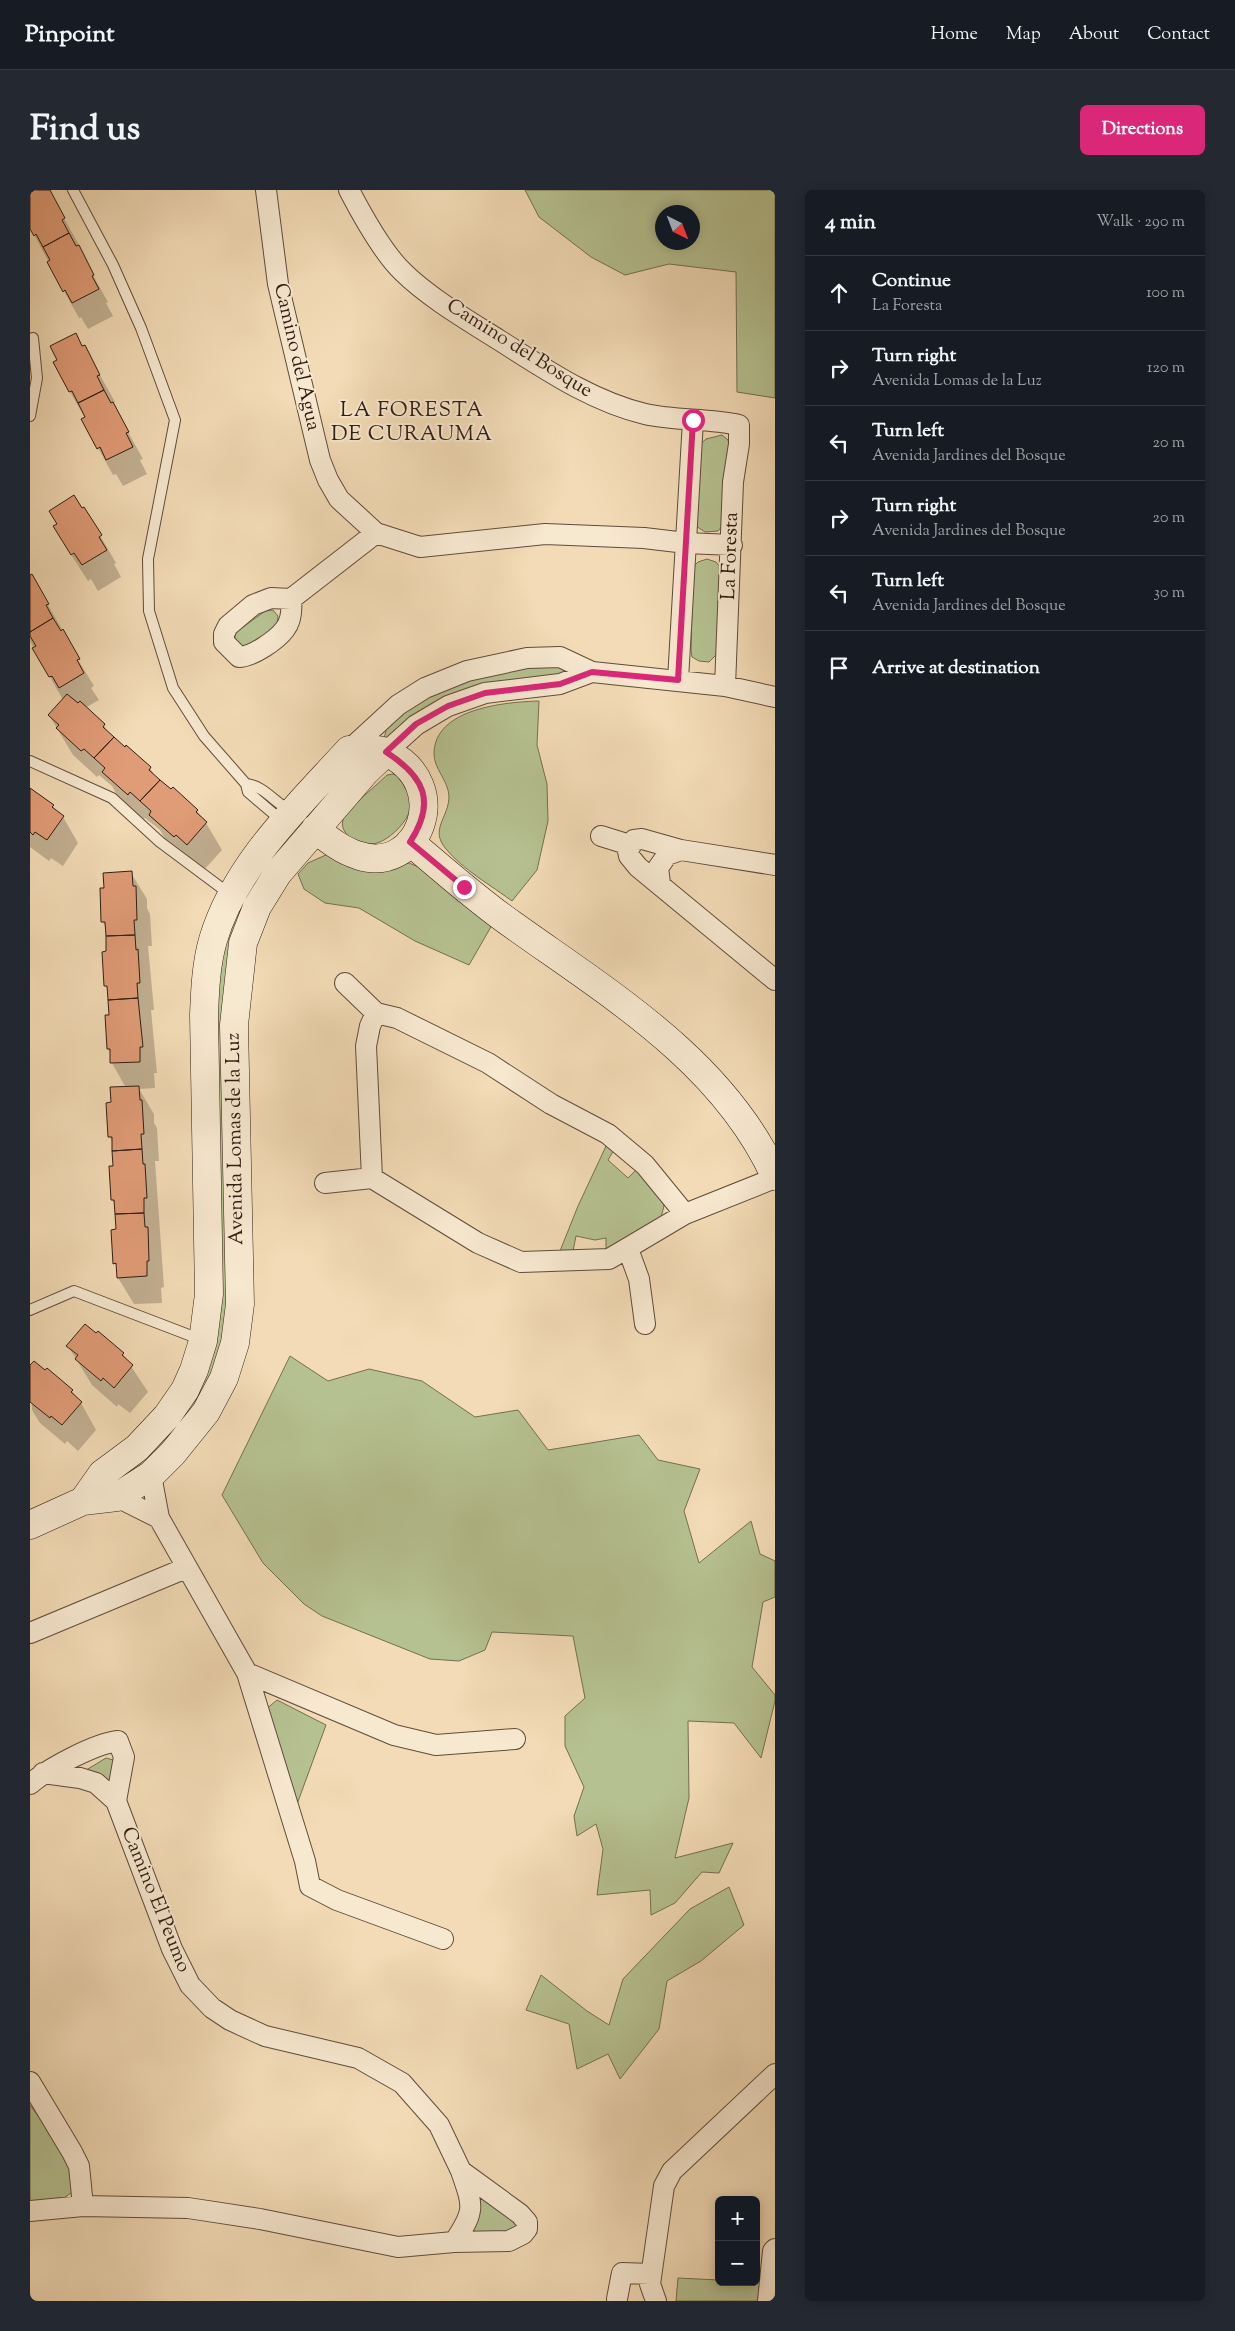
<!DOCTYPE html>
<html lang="en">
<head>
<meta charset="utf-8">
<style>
	:root { --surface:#171b24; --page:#242831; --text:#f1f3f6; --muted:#9ea1a6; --line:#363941; --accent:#db2777 }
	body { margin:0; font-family:"Sorts Mill Goudy",serif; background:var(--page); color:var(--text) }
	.controls { position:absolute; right:15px; bottom:15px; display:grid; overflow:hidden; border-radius:8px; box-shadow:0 2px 12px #0003 }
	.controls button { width:45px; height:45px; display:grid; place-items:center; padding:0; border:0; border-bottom:1px solid var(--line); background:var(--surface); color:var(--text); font:25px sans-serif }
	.compass { position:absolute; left:625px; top:15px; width:45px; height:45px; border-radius:50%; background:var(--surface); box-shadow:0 2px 12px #0003; rotate:138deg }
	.stop { position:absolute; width:15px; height:15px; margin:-11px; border:4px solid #db2777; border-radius:50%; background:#fff }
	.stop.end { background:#db2777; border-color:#fff; box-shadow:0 1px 5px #0008 }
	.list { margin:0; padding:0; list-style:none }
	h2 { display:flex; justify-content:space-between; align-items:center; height:65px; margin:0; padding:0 20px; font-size:21px }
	h2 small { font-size:16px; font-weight:400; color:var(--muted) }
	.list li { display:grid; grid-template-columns:32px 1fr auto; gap:15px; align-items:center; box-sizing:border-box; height:75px; padding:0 20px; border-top:1px solid var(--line) }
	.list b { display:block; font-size:19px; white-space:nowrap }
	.list p { margin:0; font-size:16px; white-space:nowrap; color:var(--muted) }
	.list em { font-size:16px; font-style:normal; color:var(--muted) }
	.icon { flex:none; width:28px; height:28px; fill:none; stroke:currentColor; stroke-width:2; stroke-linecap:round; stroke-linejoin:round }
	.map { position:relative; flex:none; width:745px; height:2111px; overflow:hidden; border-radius:8px }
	header { display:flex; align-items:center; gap:30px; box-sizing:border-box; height:70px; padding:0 25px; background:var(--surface); border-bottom:1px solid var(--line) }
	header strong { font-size:24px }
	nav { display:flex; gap:28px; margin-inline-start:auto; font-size:18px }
	.intro { display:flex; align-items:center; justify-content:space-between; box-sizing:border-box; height:120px; padding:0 30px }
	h1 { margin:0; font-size:35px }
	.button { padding:12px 22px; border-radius:8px; background:var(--accent); color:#fff; font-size:18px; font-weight:700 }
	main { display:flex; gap:30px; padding:0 30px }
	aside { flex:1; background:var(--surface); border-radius:8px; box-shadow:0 2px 12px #0003 }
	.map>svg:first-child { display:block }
	.green { fill:#b6c191; stroke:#746f52; fill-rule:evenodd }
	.shadow { fill:#0003 }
	.building { fill:#e09b77; stroke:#311d12 }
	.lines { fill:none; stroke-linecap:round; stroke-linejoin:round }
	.lane-casing { stroke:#614c3b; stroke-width:12 }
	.street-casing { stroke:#614c3b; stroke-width:22 }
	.secondary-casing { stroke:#311d12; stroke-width:29 }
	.lane { stroke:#f7e8d0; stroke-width:10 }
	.street { stroke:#f7e8d0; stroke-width:20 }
	.secondary { stroke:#f7e8d0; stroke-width:28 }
	.route { stroke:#db2777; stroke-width:6 }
	.labels { text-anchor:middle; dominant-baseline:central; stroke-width:4; stroke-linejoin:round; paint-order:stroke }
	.street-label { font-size:20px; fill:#311d12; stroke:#f7e8d0 }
	.neighbourhood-label { font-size:21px; letter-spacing:1px; fill:#311d12; stroke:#f7e8d0 }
</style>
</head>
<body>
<header>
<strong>Pinpoint</strong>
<nav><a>Home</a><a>Map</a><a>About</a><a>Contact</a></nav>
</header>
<div class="intro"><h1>Find us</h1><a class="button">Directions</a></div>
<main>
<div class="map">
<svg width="745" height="2111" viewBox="0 0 745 2111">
	<rect width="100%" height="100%" fill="#f2dbb6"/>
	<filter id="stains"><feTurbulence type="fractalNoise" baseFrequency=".004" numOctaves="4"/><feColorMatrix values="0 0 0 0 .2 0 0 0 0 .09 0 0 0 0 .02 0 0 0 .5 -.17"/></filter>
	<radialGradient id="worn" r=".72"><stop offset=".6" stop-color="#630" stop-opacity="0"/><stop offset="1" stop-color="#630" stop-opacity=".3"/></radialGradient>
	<path class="green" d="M495,0h250v208l-38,-6 -1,-120 -67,-8 -44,11 -34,-18 -52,-40zM632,22h30v30h-30z
		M692,245l6,5 2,8 -6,76 -6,7 -13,1 -9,-6 1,-79 9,-8z
		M677,369l9,3 8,10 -5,80 -10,10 -10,-1 -7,-4 -1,-6 2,-84 5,-5z
		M243,420l5,6 -1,10 -29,21 -8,1 -5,-6v-9l30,-22z
		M530,476l8,6 -10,4 -37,3 -138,65 4,-19 23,-20 63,-27 45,-10z
		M509,511l-2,44 10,39 1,37 -11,49 -25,31c-20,-15 -50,-32 -66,-52 -17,-20 3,-31 3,-53 -1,-16 -15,-27 -15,-42 0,-46 72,-52 105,-53z
		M364,584l5,3 12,16c0,6 0,16 -3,22 -5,11 -20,25 -31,28 -16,5 -43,-9 -32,-28 5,-8 33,-31 42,-40z
		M256,657l-40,66 -15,399 -14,62 -43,64 -47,40 -6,-5 68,-72 27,-445 38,-74z
		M298,664l64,12 17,-3 12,5 71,57 -23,40 -54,-24 -56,-33 -34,-5 -21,-14 -6,-15 10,-11z
		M577,954l8,4 -7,12 20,18 11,-11 23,32 2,7 -4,15 -54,30v-13l-11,2 -19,-4 -3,15h-13l18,-45z
		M260,1166l38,25 41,-12 53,12 53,36 43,-7 30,40 91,-15 19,25 42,9 -16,42 15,52 52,-42 9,33 15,7v36l-12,5 -11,65 23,28v6l-14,57 -27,-35 -46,-2 1,77 -14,60 58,-15 -14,30 -17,-1 -27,31 -24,12 -1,-25 -53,5 6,-46 -7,-25 -19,12 -3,-20 10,-29 -19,-41v-30l20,-18 -12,-62 -81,-4 -7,18 -26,11 -29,-2 -108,-43 -18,-12 -41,-41 -41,-68z
		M247,1510l49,25 -30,82 -32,-96z
		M76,1568l11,3 -7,21 -9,-6 -18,-4z
		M699,1697l15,38 -43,36 -34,20 -8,48 -39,50 -12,-25 -31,15 -8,-45 -43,-14 15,-35 46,36 22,14 14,-46 67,-70z
		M0,1915l29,39 10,19 5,28 -18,12 -26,2z
		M450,2007l39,27 1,8 -45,1c-6,-9 -1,-27 5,-36z
		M726,2087l4,1 -2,23h-82l2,-23 41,2v2h37z"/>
	<path class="shadow" d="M0,0h18l31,55 -2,2 31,55 -2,1 7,13 -25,13 -7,-12 -2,1 -15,-27 -34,-64z
		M54,157l31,55 -3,1 31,56 -3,1 7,14 -24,12 -7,-12 -3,1 -15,-27 -13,-30 -15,-26z
		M54,318l32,55 -2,1 7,13 -23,14 -7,-12 -3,2 -18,-28 -11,-29z
		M1,386l32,55 -2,1 33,54 -3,2 8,12 -14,8 19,17 4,8 42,35 5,8 42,35 9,12 16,27 -19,21 -37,-30 -6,-11 -15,-12 -2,2 -24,-21 -7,-13 -13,-11 -2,2 -24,-22 -24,-40 14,-15 -33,-59z
		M0,600l23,16 3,6 7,5 15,26 -15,23 -12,-8 -2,3 -19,-14z
		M101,683l16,26v9l3,6 2,32h-4l6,64h-3l6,63h-3l1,15 -16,1 15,25v9l3,5 2,33h-4l9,126 -3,1 1,15 -28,1 -16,-26v-9l-3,-6 2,-32 -1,-25 -4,-6 3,-33 -2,-24 -4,-7 3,-33 14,-15 -14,-25 -1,-8 -3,-6 2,-33 -1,-24 -4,-7 3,-32 -2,-24 -3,-7 2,-33z
		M38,1156l55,8 25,38 -18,21 -12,-9 -1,3 -25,-22z
		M0,1177l15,5 27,19 9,12 15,27 -18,21 -11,-10 -2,3 -25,-21 -8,-13z"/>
	<path class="building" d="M0,0h20l15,28 -3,2 7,13 -26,14 -7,-13 -2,2 -4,-7z
		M39,43l7,13 3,-1 15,30 -2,1 7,13 -27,14 -7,-13 -2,2 -16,-30 3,-2 -7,-13z
		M46,143l6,13 3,-1 15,30 -3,1 7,14 -26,13 -6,-12 -3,1 -16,-30 4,-2 -7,-14z
		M74,200l7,13 2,-1 16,30 -3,1 7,14 -27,13 -6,-13 -3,2 -16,-30 4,-2 -7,-14z
		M44,305l8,13 2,-1 18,28 -3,2 8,13 -25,15 -8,-12 -3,2 -18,-29 4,-2 -8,-13z
		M2,384l17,30 -3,1 7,13 -23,14v-57z
		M23,428l8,13 2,-2 17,30 -3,1 7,13 -25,15 -7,-12 -3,1 -17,-29 4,-2 -6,-10v-4z
		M37,504l11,9 2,-2 25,23 -2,3 11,10 -20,21 -10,-9 -3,2 -25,-23 3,-3 -11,-10z
		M84,547l11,10 1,-2 25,22 -2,3 11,10 -20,21 -10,-9 -2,3 -26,-23 3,-4 -11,-10z
		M130,590l11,9 2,-2 25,23 -2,2 11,10 -20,23 -11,-10 -2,2 -25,-22 2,-4 -11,-10z
		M0,598l24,17 -2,2 12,9 -17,24 -12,-8 -2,3 -3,-3z
		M102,681l1,15h3l1,34h-3l1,15 -29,1 -1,-14h-4l-1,-34h4l-1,-15z
		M105,745l1,15 2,-1 2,34h-3l1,15 -30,2 -1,-14h-3l-2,-34 4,-1v-15z
		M108,808l5,49h-3v15l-30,1v-14h-3l-2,-34h4l-1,-15z
		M109,896l1,14h2l2,34h-3l1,15 -30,2v-14h-4l-2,-34 5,-1 -1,-15z
		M112,959l1,15h2l2,34h-3v15l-29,1 -1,-14h-3l-2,-34h4l-1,-15z
		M114,1023l1,14h3l1,34h-2v15l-30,2 -1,-15 -3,1 -2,-34 5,-1 -1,-15z
		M55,1134l11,9 2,-2 26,22 -2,2 11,10 -19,23 -11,-10 -2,3 -26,-22 3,-4 -12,-9z
		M4,1171l11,9 2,-2 26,22 -2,2 11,10 -20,23 -11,-9 -1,2 -20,-16v-37z"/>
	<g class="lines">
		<g class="lane-casing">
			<path id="lane" d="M43,0l40,75 28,63 34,92 -27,139 1,52 24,77 31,48 42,48 2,8 27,23 6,8
				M0,226l7,-38 -4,-40
				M0,571l82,37 48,44 71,53
				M216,594c17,1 30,20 45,27
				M0,1120l44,-19 128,49"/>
		</g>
		<g class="street-casing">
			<path id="street" d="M236,0l12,94 42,176 8,20 11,19 37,34 44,14 125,-13 99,4 42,5 46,2
				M319,0c13,25 34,63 54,82 25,25 66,49 96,68 46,29 92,61 146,74 31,7 63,4 94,11v19l-6,38 -8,204
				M261,409c1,10 1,21 -6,30 -8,11 -33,28 -46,28l-15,-15v-8l4,-8 25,-21 18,-7 20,1 85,-66
				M648,490l15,-260
				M319,560l49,-45 27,-17 42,-17 60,-13 33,-1 32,15 133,14 50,11
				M356,562l30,-27 32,-19 37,-13 75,-9 32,-12
				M571,646l29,9
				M745,675l-94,-15 -39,-11 -8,1 -6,11 1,5 9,11 137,113
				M630,693l-2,-15 9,-13 14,-5
				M315,793l31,30 21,5 91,45 63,41 57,30 37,31 40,49
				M346,823l-6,13 -4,20 6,132 106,65 43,19 88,-3 76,-45 90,-36
				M295,993l47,-5
				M598,1059l11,30 6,45
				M121,1285l8,43 88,155 58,188 5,25 27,14 106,39
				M87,1307l42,21
				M0,1443l156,-65
				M217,1483l147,62 42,10 79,-6
				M0,1594c19,-16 64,-40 88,-43l6,16 -8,44
				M0,1892l42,70 7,14 4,40
				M0,2021l53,-5 105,2 72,11 138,28 56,-5 55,-1 14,-7 4,-5v-7l-7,-8 -59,-43 -22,-46 -37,-42 -44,-25 -93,-22 -35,-16 -18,-12 -22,-23 -18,-36 -56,-148 -20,-18 -16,-5 -37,-5
				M424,2052c22,-32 19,-36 7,-71
				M587,2109l5,-26 29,1
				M626,2111l-6,-17 14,-98 8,-15 103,-97
				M738,2111l5,-50 2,-2"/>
		</g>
		<g class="secondary-casing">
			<path id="secondary" d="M380,652c34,28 67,58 103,83 98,70 210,137 262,251
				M53,1311l19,-27 35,-26 30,-32 18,-26 9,-20 9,-29 6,-47 -5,-279c1,-25 2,-51 9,-75 22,-75 85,-134 136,-190 12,0 29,-2 39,3 66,32 31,124 -31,102 -16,-5 -29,-16 -42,-26
				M0,1335l53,-24 34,-4 34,-22 22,-22 33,-41 18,-34 11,-35 5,-39 -6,-279 9,-82 14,-36 21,-34 87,-101 21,-20"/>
		</g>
		<use href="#lane" class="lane"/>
		<use href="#street" class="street"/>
		<use href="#secondary" class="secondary"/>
	</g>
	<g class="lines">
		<path class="route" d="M434,697l-54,-45c26,-40 15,-65 -24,-90l30,-28 32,-18 37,-13 75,-9 32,-12 86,8 15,-260"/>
	</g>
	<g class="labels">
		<g class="street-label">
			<text transform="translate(489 159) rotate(32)">Camino del Bosque</text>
			<text transform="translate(266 167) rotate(77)">Camino del Agua</text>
			<text transform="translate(701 366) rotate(-88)">La Foresta</text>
			<text transform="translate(206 949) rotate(-91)">Avenida Lomas de la Luz</text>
			<text transform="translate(125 1710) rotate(68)">Camino El Peumo</text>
		</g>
		<g class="neighbourhood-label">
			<text x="382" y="221">LA FORESTA<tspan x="382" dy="24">DE CURAUMA</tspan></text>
		</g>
	</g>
	<rect width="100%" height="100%" filter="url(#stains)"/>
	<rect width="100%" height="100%" fill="url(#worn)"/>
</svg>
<div class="controls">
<button>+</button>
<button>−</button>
</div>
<svg class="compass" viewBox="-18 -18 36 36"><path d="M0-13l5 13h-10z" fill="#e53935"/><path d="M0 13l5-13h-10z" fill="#9ea1a6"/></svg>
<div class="stop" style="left:663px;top:230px"></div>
<div class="stop end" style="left:434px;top:697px"></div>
</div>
<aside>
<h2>4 min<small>Walk · 290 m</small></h2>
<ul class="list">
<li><svg class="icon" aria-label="ahead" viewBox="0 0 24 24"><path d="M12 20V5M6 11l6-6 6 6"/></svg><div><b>Continue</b><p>La Foresta</p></div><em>100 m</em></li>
<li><svg class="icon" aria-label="right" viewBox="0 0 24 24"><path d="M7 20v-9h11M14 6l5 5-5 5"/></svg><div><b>Turn right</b><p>Avenida Lomas de la Luz</p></div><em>120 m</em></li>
<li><svg class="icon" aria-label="left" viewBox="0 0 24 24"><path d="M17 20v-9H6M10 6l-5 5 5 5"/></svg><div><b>Turn left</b><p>Avenida Jardines del Bosque</p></div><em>20 m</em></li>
<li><svg class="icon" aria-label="right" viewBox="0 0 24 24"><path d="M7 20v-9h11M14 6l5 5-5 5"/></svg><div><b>Turn right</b><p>Avenida Jardines del Bosque</p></div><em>20 m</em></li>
<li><svg class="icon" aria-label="left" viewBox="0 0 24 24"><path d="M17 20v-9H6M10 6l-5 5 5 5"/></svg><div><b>Turn left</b><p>Avenida Jardines del Bosque</p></div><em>30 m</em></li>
<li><svg class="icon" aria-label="arrive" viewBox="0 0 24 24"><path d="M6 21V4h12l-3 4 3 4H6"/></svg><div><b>Arrive at destination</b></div></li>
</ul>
</aside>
</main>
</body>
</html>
